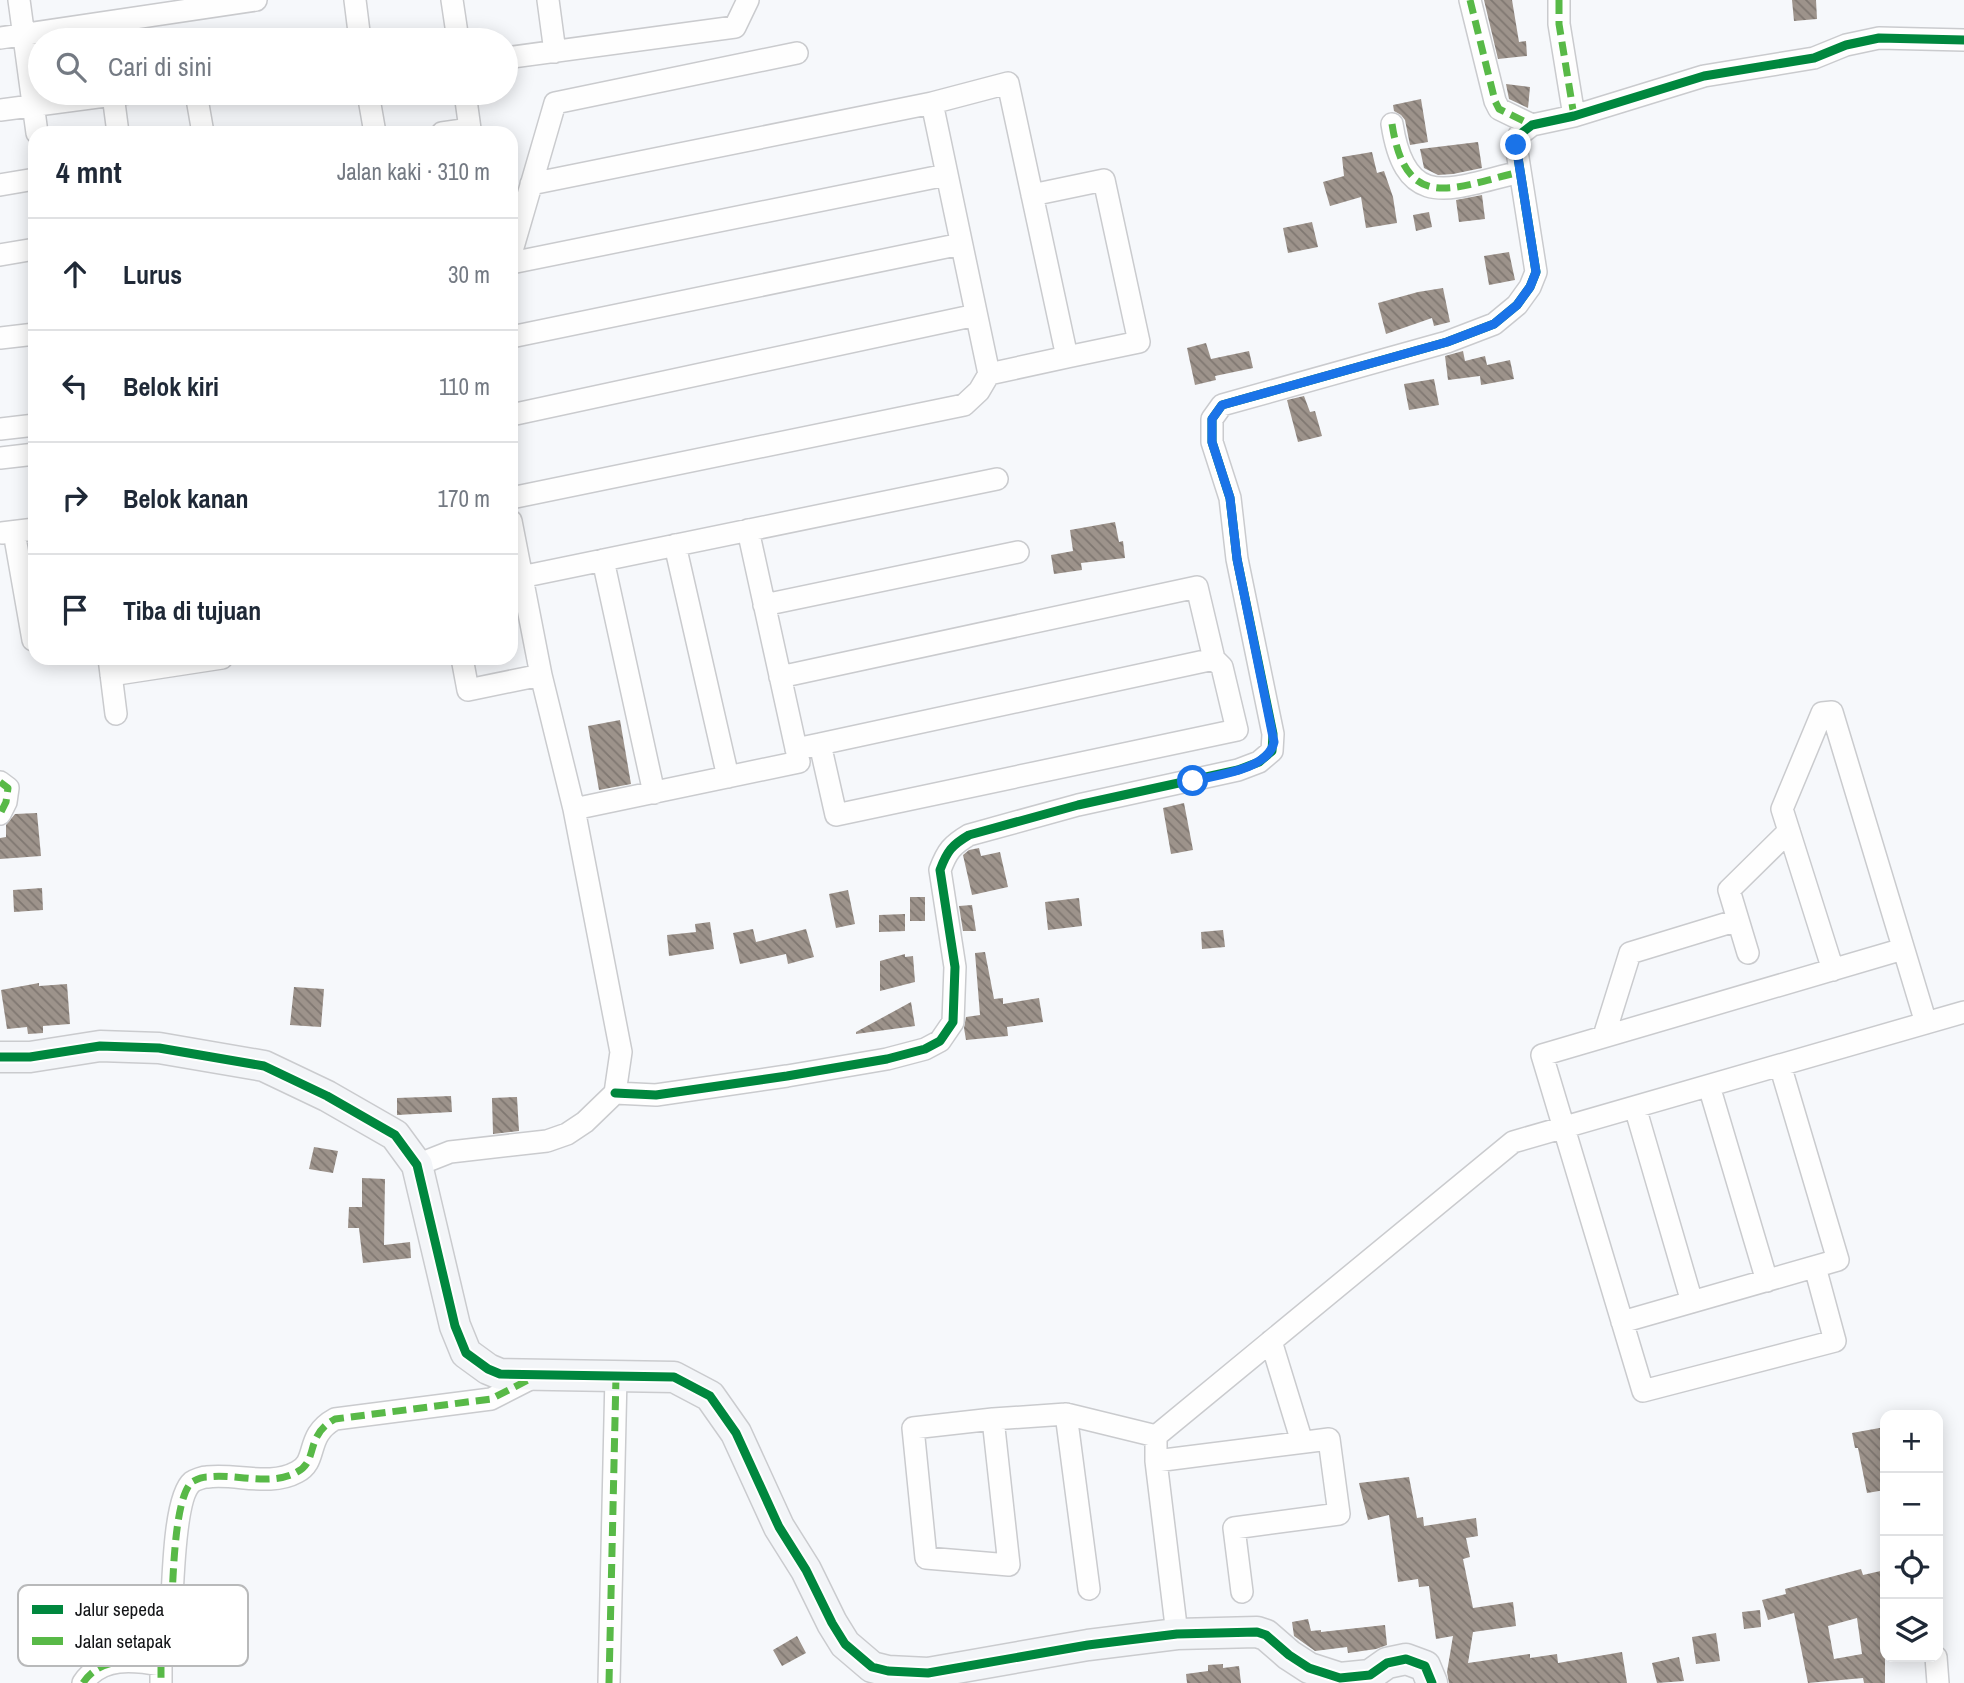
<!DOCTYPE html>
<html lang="id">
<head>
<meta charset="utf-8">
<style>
	:root { --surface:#fff; --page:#f2f2f3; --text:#1f2937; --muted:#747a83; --line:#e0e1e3 }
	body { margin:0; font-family:"Archivo Narrow",sans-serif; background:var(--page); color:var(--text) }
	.controls { position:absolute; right:21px; bottom:21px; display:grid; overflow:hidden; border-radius:14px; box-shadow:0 4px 18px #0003 }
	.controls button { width:63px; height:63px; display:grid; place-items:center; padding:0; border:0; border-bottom:2px solid var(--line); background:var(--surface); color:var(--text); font:35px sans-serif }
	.stop { position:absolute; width:21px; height:21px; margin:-16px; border:5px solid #1a73e8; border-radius:50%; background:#fff }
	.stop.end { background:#1a73e8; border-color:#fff; box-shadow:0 2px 7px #0008 }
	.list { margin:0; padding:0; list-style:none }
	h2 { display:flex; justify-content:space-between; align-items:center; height:91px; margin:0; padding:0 28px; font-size:30px }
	h2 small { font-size:23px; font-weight:400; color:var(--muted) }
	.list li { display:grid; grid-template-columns:46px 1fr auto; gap:21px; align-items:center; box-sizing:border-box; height:112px; padding:0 28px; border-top:2px solid var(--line) }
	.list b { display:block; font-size:26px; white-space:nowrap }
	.list em { font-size:23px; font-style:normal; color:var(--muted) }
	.icon { flex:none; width:38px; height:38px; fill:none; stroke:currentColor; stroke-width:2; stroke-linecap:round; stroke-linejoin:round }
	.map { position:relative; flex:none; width:1964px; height:1683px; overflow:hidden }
	.search { position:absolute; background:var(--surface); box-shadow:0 4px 18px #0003; left:28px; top:28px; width:490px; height:77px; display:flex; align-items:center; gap:18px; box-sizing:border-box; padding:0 24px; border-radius:38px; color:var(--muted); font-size:26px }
	.panel { position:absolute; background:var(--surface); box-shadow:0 4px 18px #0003; left:28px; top:126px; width:490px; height:539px; border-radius:21px }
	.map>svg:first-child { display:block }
	.building { fill:url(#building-back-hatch); fill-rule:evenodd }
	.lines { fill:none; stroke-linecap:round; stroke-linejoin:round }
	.street-casing { stroke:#cacbce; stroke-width:24 }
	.secondary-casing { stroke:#cacbce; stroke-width:33 }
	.street { stroke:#fefefe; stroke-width:21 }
	.secondary { stroke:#f3f5f8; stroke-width:30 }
	.quiet { stroke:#58b947; stroke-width:7; stroke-dasharray:14 7; stroke-linecap:butt }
	.cycleway-casing { stroke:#fff; stroke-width:13 }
	.cycleway { stroke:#00873e; stroke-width:9 }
	.route { stroke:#1a73e8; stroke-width:9 }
	.key { fill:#fff; stroke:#b8b9ba; stroke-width:2 }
	.key-label { font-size:19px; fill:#141518 }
</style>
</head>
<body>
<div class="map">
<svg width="1964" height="1683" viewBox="0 0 1964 1683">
	<defs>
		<pattern id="building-back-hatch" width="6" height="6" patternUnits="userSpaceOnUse" patternTransform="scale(1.75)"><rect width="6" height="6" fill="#9d938b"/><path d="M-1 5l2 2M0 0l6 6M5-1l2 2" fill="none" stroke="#7f7771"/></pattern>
	</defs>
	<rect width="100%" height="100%" fill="#f6f8fb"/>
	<path class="building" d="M1484,0h28l7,42 7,-1 1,15 -29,3z
		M1792,0h24l1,19 -23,2z
		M1506,84l24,3 -2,21 -19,-9z
		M1421,99l7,43 -18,3 -5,-25 -4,-5 -7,-4 -1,-6z
		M1478,142l4,26 -29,6 -15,1 -14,-7 -4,-19z
		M1372,152l5,21 7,-2 9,26 4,26 -31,5 -5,-31 -31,9 -7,-24 21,-6 -2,-19z
		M1482,195l3,24 -26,3 -3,-22z
		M1429,212l3,15 -16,4 -3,-16z
		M1312,222l6,25 -30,6 -5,-25z
		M1509,252l6,28 -26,5 -5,-29z
		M1443,288l7,34 -16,4 -2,-8 -46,16 -8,-31 40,-11z
		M1206,343l5,16 38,-8 4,17 -38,8 1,4 -21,5 -8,-37z
		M1463,351l2,10 20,-5 2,9 23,-5 4,19 -33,6 -1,-9 -32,4 -3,-24z
		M1434,379l5,26 -30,5 -5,-26z
		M1304,396l6,16 5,-1 7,25 -24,6 -11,-42z
		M1115,522l4,20 4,-1 2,17 -44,5 1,7 -28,4 -3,-19 22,-4 -3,-21z
		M620,720l11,64 -32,6 -11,-64z
		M1184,803l9,47 -22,4 -8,-46z
		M37,813l4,43 -41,3v-21l6,-1v-12l9,-11z
		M979,848l2,8 19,-4 8,35 -36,8 -9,-40 6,-5z
		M42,888l1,22 -29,2 -1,-22z
		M848,890l7,34 -19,4 -7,-34z
		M910,897h15v24h-15z
		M1079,898l3,28 -34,4 -3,-28z
		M972,905l4,26h-13l-4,-25z
		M905,914v17l-26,1v-17z
		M710,922l4,27 -45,7 -2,-21 29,-3 -1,-8z
		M753,929l3,13 50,-13 8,28 -26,7 -2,-10 -46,10 -7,-31z
		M1223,930l2,17 -23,2 -1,-17z
		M985,952l9,47 9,-1v6l36,-6 4,24 -36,5 1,9 -42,4 -2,-12 2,-11 14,-2 -5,-62z
		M905,954v3l8,-1 2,26 -35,9v-30z
		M39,983v3l28,-2 3,40 -27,2v7l-15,1 -1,-7 -20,2 -6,-39z
		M294,987l30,2 -3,38 -31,-2z
		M911,1002l4,24 -59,8v-2z
		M451,1096l1,16 -55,3v-17z
		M517,1097l2,34 -26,3 -1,-36z
		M314,1147l24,4 -5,22 -24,-4z
		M362,1178l23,1 -1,66 26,-3 1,16 -48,5 -4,-35h-11l1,-21h13z
		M1885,1427v16l-3,1 3,46 -18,3 -9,-45h-3l-3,-15z
		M1409,1477l8,41 6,-1 1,9 52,-8 2,18 -12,2 4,19 -7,2 10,49 40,-6 3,24 -43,6 -5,31 62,-9v4l27,-4 1,9 64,-11 5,31h-178l-2,-11 6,-36 -17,3 -7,-53 -10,1 -1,-8 -20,3 -9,-67 -21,5 -9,-37z
		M1861,1569l2,6 22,-5v113h-21l-1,-5 -55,5 -14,-70 -26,7 -6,-20 24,-6 -1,-5zM1857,1618l5,36 -28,5 -6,-33z
		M1760,1610l1,17 -17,2 -2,-17z
		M1308,1619l3,12 10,-1v2l64,-7 2,20 -11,4 -28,4 -1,-6 -32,4 -21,-15 -2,-14z
		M1716,1633l4,28 -24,3 -4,-27z
		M797,1636l9,17 -24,13 -9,-16z
		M1679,1657l5,24 -27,2 -5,-20z
		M1223,1664v4l16,-2 2,17h-54l-1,-9 22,-3v-6z"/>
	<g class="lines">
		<g class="street-casing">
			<path id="street" d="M19,0l18,133
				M355,0l5,40
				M452,0l6,40
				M548,0l7,52
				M1470,0l25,101 4,8 33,16
				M1559,0v24l15,92
				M0,38l256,-38
				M506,58l229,-31 13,-27
				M196,93l7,40
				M368,93l7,40
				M465,93l5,36
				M113,95l5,38
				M0,110l128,-17
				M1392,124c14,91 62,63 128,48
				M442,133l28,-4v4
				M531,184l401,-81 76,-20 59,274 -78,17 -57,-271
				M0,185l35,-6
				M1032,195l72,-15 35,162 -72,15
				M511,254l44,-151 242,-50
				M0,255l35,-6
				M511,263l435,-88
				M511,337l450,-93
				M0,338l35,-4
				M511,415l465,-100
				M0,429l35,-4
				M0,458l35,-4
				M511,498l453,-93 15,-14 10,-17
				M14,532l19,108
				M2,533l33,-4
				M675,545l53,232
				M603,560l51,233
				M521,577l476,-98
				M764,605l254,-53
				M109,658l7,56
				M462,658l6,32 73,-15
				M111,675l111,-17
				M780,677l417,-90 17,72 8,8 15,63 -401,85 -16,-71 -24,5
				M820,744l394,-85
				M0,782l8,6 -2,14 -6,12
				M574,809l225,-47 -51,-232
				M1748,953l-19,-63 60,-59
				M1833,970l-51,-161 40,-96 10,-1 94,311
				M1604,1036l26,-83 108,-33
				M1709,1086l58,195
				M615,1093l41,2 131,-19 100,-17 38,-10 15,-8 13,-19 2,-55 -15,-97c7,-19 12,-25 29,-35l109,-30 160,-35 21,-8 13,-11 1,-17 -36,-175 -7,-61 -18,-56v-23l10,-14 225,-63 47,-18 23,-19 13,-18 6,-15 -20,-127 3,-10 13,-10 42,-9 130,-40 110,-18 32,-13 33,-7 85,2
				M1635,1107l57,195
				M417,1165l33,-13 97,-11 20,-7 18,-12 30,-29 6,-41 -47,-243 -33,-134 -30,-154
				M1815,1267l20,74 -192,50 -101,-336 361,-106
				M1622,1322l216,-62 -58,-195
				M1271,1341l31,101
				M1066,1414l23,175
				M993,1419l16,146 -83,-7 -13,-130 80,-9 73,-5 90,22
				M1156,1461l173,-22 10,75 -105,14 8,64
				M1177,1634l-21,-173v-25l357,-294 451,-130
				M1936,1657l2,26
				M161,1665c4,-15 9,-31 10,-47 2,-26 2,-120 21,-136 3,-2 11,-5 15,-5 29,-4 63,10 90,-5 22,-11 7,-36 38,-53l156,-20 45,-23
				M83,1683c18,-27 51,-23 78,-18v18
				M609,1683l7,-307"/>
		</g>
		<g class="secondary-casing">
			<path id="secondary" d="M0,1057h30l70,-11 59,2 105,18 63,30 68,39 22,30 38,161 11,27 22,16 12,5 174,3 36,19 26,37 43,94 27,43 26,53 13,21 27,23 16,4 40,2 160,-28 89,-11 80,-2 9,3 23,20 20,13 31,10 30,-3 17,-12 19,-4 19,7 7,17"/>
		</g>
		<use href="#street" class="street"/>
		<use href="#secondary" class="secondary"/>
		<path class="quiet" d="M1470,0l25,101 4,8 33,16
			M1559,0v24l15,92
			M1392,124c14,91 62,63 128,48
			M0,782l8,6 -2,14 -6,12
			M161,1665c4,-15 9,-31 10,-47 2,-26 2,-120 21,-136 3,-2 11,-5 15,-5 29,-4 63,10 90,-5 22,-11 7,-36 38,-53l156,-20 41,-21
			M83,1683c18,-27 51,-23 78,-18v18
			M609,1683l7,-307"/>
		<g class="cycleway-casing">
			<path id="cycleway" d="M0,1057h30l70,-11 59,2 105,18 63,30 68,39 22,30 38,161 11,27 22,16 12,5 174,3 36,19 26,37 43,94 27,43 26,53 13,21 27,23 16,4 40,2 160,-28 89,-11 80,-2 9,3 23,20 20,13 31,10 30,-3 17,-12 19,-4 19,7 7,17
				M615,1093l41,2 131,-19 100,-17 38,-10 15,-8 13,-19 2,-55 -15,-97c7,-19 12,-25 29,-35l109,-30 160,-35 21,-8 13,-11 1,-17 -36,-175 -7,-61 -18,-56v-23l10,-14 225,-63 47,-18 23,-19 13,-18 6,-15 -20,-127 3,-10 13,-10 42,-9 130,-40 110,-18 32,-13 33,-7 85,2"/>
		</g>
		<use href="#cycleway" class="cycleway"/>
	</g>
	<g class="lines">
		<path class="route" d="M1193,781c24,-6 75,-11 81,-39l-37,-183 -7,-61 -18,-56v-23l10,-14 225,-63 47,-18 23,-19 13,-18 6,-15 -20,-127"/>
	</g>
	<rect x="18" y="1585" width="230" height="81" rx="10" class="key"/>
	<rect x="32" y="1605" width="31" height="9" fill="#00873e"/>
	<rect x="32" y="1637" width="31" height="8" fill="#58b947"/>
	<g class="key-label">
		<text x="75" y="1616">Jalur sepeda</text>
		<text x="75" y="1648">Jalan setapak</text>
	</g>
</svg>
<div class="controls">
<button>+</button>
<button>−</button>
<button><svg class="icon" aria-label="locate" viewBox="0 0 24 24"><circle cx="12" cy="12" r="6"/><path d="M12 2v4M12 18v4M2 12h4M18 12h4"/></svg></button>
<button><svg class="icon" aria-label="layers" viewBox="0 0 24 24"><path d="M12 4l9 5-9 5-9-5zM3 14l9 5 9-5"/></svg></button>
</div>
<div class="stop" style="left:1193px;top:781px"></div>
<div class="stop end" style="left:1516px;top:145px"></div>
<div class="search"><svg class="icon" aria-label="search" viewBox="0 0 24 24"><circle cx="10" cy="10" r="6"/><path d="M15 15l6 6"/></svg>Cari di sini</div>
<section class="panel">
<h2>4 mnt<small>Jalan kaki · 310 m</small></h2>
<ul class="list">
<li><svg class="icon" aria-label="ahead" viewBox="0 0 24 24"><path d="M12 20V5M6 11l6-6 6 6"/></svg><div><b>Lurus</b></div><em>30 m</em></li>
<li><svg class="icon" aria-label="left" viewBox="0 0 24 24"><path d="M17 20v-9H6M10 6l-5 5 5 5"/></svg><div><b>Belok kiri</b></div><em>110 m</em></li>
<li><svg class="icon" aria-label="right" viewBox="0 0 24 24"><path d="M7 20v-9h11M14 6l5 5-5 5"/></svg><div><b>Belok kanan</b></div><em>170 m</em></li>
<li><svg class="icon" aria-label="arrive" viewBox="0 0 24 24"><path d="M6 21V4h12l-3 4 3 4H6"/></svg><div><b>Tiba di tujuan</b></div></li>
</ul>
</section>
</div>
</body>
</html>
